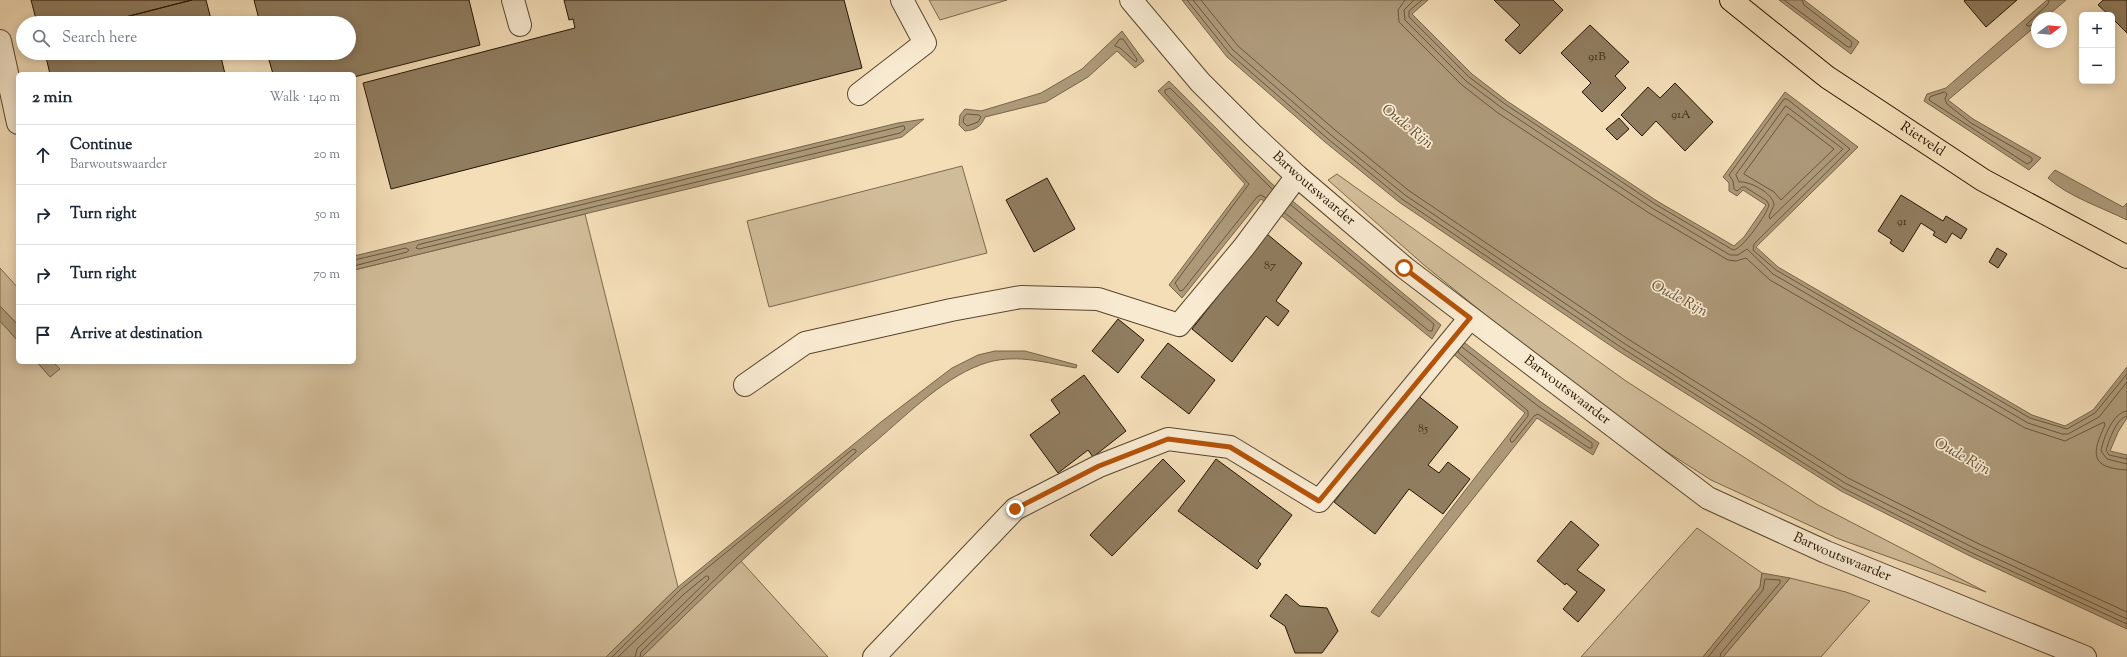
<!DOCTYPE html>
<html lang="en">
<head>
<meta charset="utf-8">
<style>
	:root { --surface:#fff; --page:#f6f6f7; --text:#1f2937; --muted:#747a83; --line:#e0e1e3 }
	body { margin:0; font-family:"Sorts Mill Goudy",serif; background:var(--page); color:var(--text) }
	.controls { position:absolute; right:12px; top:12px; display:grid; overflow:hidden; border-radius:6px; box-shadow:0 2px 10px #0003 }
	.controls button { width:36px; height:36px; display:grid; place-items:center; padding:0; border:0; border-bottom:1px solid var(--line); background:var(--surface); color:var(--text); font:20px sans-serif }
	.compass { position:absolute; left:2031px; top:12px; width:36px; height:36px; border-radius:50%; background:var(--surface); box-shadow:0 2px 10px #0003; rotate:74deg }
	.stop { position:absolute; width:12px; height:12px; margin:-9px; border:3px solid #b45309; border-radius:50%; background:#fff }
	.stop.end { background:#b45309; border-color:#fff; box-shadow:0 1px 4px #0008 }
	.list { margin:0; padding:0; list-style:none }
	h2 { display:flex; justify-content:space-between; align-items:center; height:52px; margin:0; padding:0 16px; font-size:17px }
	h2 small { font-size:13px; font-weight:400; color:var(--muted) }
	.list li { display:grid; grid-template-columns:26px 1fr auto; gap:12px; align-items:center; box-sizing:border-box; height:60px; padding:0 16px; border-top:1px solid var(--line) }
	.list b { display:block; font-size:15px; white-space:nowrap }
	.list p { margin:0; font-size:13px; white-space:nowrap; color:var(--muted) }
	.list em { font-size:13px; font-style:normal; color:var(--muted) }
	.icon { flex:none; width:22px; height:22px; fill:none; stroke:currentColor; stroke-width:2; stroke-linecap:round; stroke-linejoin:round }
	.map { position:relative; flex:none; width:2127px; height:657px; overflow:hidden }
	.search { position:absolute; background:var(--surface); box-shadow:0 2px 10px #0003; left:16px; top:16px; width:340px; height:44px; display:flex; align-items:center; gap:10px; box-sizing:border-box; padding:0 14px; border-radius:22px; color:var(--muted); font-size:15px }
	.panel { position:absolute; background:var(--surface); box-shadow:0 2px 10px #0003; left:16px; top:72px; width:340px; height:292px; border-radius:6px }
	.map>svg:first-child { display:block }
	.green { fill:#d1bc99; stroke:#7a684c }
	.water { fill:#ad9979; stroke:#766449 }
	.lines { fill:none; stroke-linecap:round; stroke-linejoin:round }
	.shore { stroke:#68563c; stroke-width:1 }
	.building { fill:#907d60; stroke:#241400 }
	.minor-casing { stroke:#58462e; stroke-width:24 }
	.major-casing { stroke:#241400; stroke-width:24 }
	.minor { stroke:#f8ead1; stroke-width:22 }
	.major { stroke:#f4deb8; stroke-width:22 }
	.route { stroke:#b45309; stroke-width:5 }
	.labels { text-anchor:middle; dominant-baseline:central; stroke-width:3.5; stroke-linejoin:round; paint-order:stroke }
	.number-label { font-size:12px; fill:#3f2e18 }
	.street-label { font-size:14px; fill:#241400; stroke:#f8ead1 }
	.water-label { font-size:15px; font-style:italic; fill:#625036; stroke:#f8ead1 }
</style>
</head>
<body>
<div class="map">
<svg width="2127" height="657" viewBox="0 0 2127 657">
	<rect width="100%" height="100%" fill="#f4deb8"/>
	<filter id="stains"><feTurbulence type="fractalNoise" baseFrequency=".005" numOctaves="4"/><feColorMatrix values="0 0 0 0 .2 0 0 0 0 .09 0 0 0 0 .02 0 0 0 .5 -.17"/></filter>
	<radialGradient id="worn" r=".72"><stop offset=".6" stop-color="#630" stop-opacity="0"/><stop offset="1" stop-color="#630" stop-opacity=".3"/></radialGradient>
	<path class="green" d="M929,0h78l-67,20z
		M962,166l25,87 -218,54 -22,-86z
		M1337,174l289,207 192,124 168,87 -147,-53 -128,-59 -61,-39 -120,-90 -106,-86 -96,-85z
		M585,214l93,373 -72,70h-606v-336l18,20v21h19l13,15 9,-8 -6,-7h301v-92z
		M0,268l18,20v37l-18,-19z
		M1697,528l65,45 -2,14 -57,70h-122z
		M740,560l88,97h-186z
		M1790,578l56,14 24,9 -49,56h-98z"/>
	<path class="water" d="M1182,0h246l-16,14 60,60 35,27 150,100 77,45 10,-9 22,-32 -23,-15 -6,6 -8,-5v-8l-6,-6 62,-85 73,55 -102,100 22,20 254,148 33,11 28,-16 34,-43v51l-9,14 -8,19 17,4v174l-157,-73 -129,-65 -221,-139 -221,-150 -74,-60 -98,-85z
		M1779,0h25l55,42 -8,12z
		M2047,0h19l-21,18h-8v7l-89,75 25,19 68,39 -12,12 -105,-69 3,-7 19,-6z
		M1122,31l22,30 -9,7 -18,-17 -29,26 -42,25 -61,15c-4,10 -10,13 -20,14l-6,-6 1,-10 5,-6 16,2 60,-18 41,-24z
		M1169,81l102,102 170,142 -9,14 -171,-140 -79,99 -13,-13 76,-101 -87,-93z
		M924,119l-22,18 -548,133v-14l544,-133z
		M2055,170l68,37 4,-4v17c-24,-12 -60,-24 -79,-42z
		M0,306l18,19v16l-18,-20z
		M1461,340l80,62 58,41 -6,12 -56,-37 -158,199 -8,-5 154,-199 -73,-60z
		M995,351h30l52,14 -1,3c-30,-5 -57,-14 -87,-6 -42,12 -80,51 -113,79 -82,69 -158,141 -234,216h-36l72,-70 203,-165 71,-54 26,-13z
		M37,362h16l7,7 -10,8z
		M1762,573l28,5 -67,79h-20l57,-70z"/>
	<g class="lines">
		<path class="shore" d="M1187,0l43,54 98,85 74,60 220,149 221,140 129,65 155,71
			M1193,0l40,50 98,85 74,60 220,149 220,139 129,65 153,71
			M1201,0l37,46 97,84 73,60 220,149 220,139 129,65 150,69
			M1405,0l-7,10 1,12 63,63 36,28 151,100 79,47 8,1 10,-3 24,22 255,148 40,13 39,-19 1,3c-13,28 -16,43 22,45
			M1414,0l-10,10 1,10 61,61 36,27 150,100 78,47h8l9,-6 26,25 255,149 34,11h6l31,-17 28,-35
			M1422,0l-13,11v6l60,60 36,27 150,100 78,46c9,0 34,-36 36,-45l-2,-4 -22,-14h-3l-5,4 -3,-2 -1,-8 -4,-6 55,-76h3l63,50 -96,95 -1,6 23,20 254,148 37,11 28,-16 32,-39
			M1784,0l64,47h3l1,-5 -48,-37 -2,-5
			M2037,22l-8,4 -3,-1 22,-21 1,-4
			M1120,39h3l14,20 -1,3 -16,-14 -5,-2z
			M1945,92l2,2 -2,5 2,5 24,19 61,35v3l-5,3 -98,-64 1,-3z
			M1786,106l57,43 -73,70 -1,-3 5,-11c-1,-12 -24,-24 -35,-23l-3,-7z
			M967,114l12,1 2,2 -3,5 -11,4 -4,-4 1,-5z
			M1788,114l46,35 -53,51 -7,-8 -30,-18z
			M904,126l1,3 -5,4 -481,116 -3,-1 2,-3z
			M1266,198l-5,-3 -4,2 -74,93 -3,1 -5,-8 74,-99 -84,-91v-3l5,-2 102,101
			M1285,213l144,118h3l2,-7 -143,-119
			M354,260l52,-12 3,2 -2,2 -53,14
			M1458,351l1,2 69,58v5l-18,23 1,3h2l21,-26 4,-2 51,34h3v-5l-54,-37 -76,-59
			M2127,411c-14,1 -24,28 -26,40l6,8 20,5
			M2127,416c-11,2 -18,25 -21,34l3,5 18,4
			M612,657l68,-67 173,-141 3,1v2l-118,105 -97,95 -1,5
			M618,657l66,-63 22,-18h2l1,3 -72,70 -2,8
			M1708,657l55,-67 2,-11 15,1v3l-59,70 -1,4"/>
	</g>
	<path class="building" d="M31,0h161l-90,23h-65z
		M192,0h14l6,23h-110z
		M254,0h215l11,45 -126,32v-3h-81l-6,-21h82v-30h-89z
		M564,0h280l18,68 -471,121 -28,-106 212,-55 -2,-9 -4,1z
		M1494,0h59l10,10 -43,44 -15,-14 15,-15z
		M1965,0h52l-31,27 -22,-26z
		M2103,0h24v33l-15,-15v-3h-3l-11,-10z
		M1590,25l39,37 -14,14 11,12 -24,24 -20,-20 9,-9 -30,-30z
		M45,53h175l5,21h-175z
		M1675,83l38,39 -28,29 -29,-30 -14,15 -21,-21 27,-28 12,11z
		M1619,118l10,11 -12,11 -11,-11z
		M1047,178l28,51 -41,23 -28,-52z
		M1901,195l42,26 3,-5 21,13 -6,10 -9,-6 -6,10 -13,-8 2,-3 -14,-9 -18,29 -13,-9 2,-3 -14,-9z
		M1267,234l35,29 -26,38 13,10 -11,15 -12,-10 -34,46 -40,-33z
		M1997,248l10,6 -9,14 -9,-6z
		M1118,319l26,21 -26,33 -26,-22z
		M1168,343l47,37 -26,34 -48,-37z
		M1084,375l42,56 -33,26 -5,-7 -30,23 -28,-38 30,-22 -9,-13z
		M1417,395l41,32 -30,38 11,8 9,-11 22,17 -27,35 -34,-25 -34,45 -41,-32z
		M1163,459l22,22 -73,75 -22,-21z
		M1216,459l76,56 -34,46 3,3 -4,5 -79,-58z
		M1571,521l28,24 -22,25 28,20 -27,32 -15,-13 14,-17 -11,-9 -1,2 -28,-24z
		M1286,594l14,12 27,2 11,23 -16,22h-27l-10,-27 -15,-10z"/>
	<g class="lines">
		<g class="minor-casing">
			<g id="minor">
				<path d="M513,0l7,25"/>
				<path id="s1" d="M1131,0l69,82 52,52 45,42 108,92 303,230 118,54 259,105"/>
				<path d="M0,41l18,82"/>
				<path d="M859,94l66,-51 -23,-43"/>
				<path d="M745,385l60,-42 146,-33 70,-13 77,2 81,26 65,-78 53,-71"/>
				<path d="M874,657l141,-148 84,-43 69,-27 62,8 89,54 151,-183"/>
			</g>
		</g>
		<g class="major-casing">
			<g id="major">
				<path id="s2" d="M1731,0l96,77 156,103 144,77"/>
			</g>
		</g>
		<use href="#minor" class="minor"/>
		<use href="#major" class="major"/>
	</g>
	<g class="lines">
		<path class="route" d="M1015,509l84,-43 69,-27 62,8 89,54 151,-183 -66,-50"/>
	</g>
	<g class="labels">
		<g class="number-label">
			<text x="1597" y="57">91B</text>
			<text x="1681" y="115">91A</text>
			<text x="1902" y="222">91</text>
			<text x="1270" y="266">87</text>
			<text x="1423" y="429">85</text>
		</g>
		<g class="street-label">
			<text stroke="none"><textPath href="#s2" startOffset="237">Rietveld</textPath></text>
			<text stroke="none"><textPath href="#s1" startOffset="263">Barwoutswaarder</textPath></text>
			<text stroke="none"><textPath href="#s1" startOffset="587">Barwoutswaarder</textPath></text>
			<text stroke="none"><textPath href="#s1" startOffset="911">Barwoutswaarder</textPath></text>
		</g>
		<g class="water-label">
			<text transform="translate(1407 127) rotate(39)">Oude Rijn</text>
			<text transform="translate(1679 299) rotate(28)">Oude Rijn</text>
			<text transform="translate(1962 457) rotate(29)">Oude Rijn</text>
		</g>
	</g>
	<rect width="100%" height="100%" filter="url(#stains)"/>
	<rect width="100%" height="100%" fill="url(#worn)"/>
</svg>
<div class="controls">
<button>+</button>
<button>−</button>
</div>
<svg class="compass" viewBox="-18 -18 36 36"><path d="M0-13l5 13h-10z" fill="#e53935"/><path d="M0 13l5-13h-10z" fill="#747a83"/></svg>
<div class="stop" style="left:1404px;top:268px"></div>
<div class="stop end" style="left:1015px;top:509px"></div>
<div class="search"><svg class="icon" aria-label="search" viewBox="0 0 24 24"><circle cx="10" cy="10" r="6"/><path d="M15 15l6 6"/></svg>Search here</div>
<section class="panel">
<h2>2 min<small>Walk · 140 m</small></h2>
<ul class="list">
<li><svg class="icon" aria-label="ahead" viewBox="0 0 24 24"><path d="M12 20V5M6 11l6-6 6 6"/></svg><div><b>Continue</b><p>Barwoutswaarder</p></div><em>20 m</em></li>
<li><svg class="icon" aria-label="right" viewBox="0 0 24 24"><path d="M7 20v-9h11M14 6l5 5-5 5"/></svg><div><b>Turn right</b></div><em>50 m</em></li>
<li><svg class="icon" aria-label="right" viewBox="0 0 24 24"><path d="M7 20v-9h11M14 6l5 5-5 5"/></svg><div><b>Turn right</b></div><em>70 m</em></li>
<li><svg class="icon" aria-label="arrive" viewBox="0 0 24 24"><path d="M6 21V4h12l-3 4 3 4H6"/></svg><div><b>Arrive at destination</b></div></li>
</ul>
</section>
</div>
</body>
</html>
